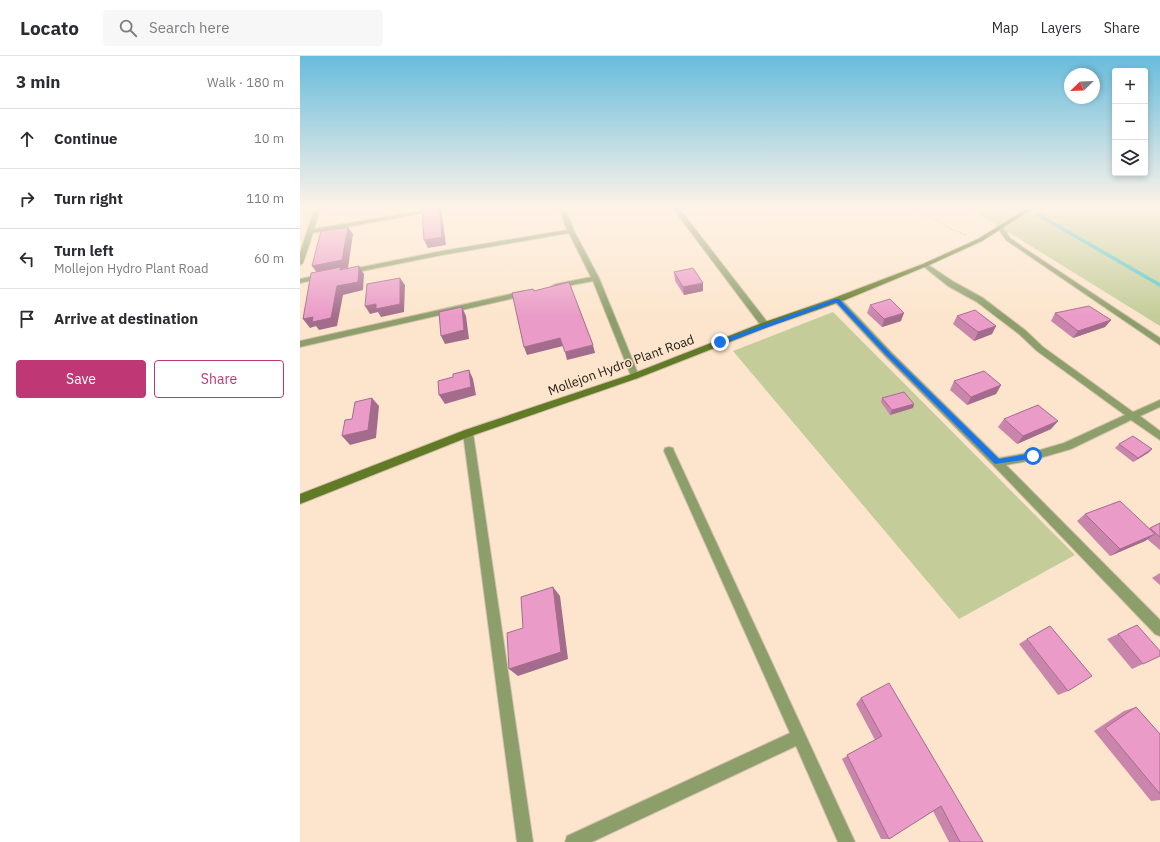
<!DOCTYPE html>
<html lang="en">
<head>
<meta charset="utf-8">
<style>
	:root { --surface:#fff; --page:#f7f7f7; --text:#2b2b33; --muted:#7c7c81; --line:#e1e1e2; --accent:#bf3775 }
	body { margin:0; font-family:"IBM Plex Sans",sans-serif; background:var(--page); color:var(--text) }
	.controls { position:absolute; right:12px; top:12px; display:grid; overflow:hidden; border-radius:4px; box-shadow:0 2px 6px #0003 }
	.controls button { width:36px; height:36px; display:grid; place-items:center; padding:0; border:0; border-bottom:1px solid var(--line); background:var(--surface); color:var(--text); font:20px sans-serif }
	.compass { position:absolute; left:764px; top:12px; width:36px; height:36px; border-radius:50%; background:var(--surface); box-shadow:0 2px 6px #0003; rotate:247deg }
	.stop { position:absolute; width:12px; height:12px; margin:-9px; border:3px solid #1a73e8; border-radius:50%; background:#fff }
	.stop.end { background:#1a73e8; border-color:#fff; box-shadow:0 1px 4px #0008 }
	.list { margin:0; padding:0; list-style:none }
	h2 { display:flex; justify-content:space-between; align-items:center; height:52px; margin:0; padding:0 16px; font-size:17px }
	h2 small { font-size:13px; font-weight:400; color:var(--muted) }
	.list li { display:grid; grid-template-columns:26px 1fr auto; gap:12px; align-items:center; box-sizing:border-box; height:60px; padding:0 16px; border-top:1px solid var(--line) }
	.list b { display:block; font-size:15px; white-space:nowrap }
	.list p { margin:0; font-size:13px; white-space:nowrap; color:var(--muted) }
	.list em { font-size:13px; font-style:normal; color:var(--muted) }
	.actions { display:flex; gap:8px; padding:12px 16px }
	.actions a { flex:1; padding:9px 0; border:1px solid var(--accent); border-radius:4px; text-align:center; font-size:14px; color:var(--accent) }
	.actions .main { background:var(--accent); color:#fff }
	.icon { flex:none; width:22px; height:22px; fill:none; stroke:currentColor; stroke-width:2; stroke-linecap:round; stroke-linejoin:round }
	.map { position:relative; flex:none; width:860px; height:786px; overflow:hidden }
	header { display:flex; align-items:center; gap:24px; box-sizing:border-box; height:56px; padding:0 20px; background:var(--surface); border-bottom:1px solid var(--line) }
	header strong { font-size:19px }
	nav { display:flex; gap:22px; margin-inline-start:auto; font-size:14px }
	.search { width:280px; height:36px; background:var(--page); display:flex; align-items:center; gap:10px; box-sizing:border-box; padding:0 14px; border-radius:4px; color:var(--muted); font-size:15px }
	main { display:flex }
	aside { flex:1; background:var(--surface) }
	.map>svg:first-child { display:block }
	.green { fill:#c4cd99 }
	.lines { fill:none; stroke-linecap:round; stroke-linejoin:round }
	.stream { stroke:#48c7cb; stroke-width:3.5 }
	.street-casing { stroke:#d5c0aa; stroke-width:2 }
	.secondary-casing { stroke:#d5c0aa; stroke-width:2 }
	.path { stroke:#857665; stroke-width:1.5; stroke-dasharray:0.5 2; stroke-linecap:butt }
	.street { fill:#8c9f6b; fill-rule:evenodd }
	.secondary { fill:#607a25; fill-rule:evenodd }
	.wall { fill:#c985ac }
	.shaded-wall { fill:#a46c8c }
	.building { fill:#ea9bc8; stroke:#a46c8c }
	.route { fill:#1a73e8 }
	.labels { text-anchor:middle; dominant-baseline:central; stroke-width:3; stroke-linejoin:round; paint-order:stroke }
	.street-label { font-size:13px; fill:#211910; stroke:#fce5cc }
</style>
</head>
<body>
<header>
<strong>Locato</strong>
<div class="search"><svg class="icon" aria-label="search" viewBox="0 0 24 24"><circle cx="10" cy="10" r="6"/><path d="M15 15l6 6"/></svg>Search here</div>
<nav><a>Map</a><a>Layers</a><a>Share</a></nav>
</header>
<main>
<aside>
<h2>3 min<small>Walk · 180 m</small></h2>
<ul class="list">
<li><svg class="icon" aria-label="ahead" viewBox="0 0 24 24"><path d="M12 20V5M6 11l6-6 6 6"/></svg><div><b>Continue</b></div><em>10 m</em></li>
<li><svg class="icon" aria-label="right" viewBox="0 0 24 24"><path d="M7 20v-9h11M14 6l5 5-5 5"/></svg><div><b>Turn right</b></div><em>110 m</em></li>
<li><svg class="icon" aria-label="left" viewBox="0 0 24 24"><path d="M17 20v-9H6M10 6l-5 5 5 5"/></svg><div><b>Turn left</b><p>Mollejon Hydro Plant Road</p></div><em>60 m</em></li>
<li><svg class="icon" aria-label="arrive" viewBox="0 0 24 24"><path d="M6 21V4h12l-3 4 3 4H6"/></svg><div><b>Arrive at destination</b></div></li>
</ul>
<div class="actions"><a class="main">Save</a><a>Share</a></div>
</aside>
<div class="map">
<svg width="860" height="786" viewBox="0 0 860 786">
	<rect width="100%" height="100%" fill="#fce5cc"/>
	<path class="green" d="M668,151h192v119z
		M533,256l242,243 -116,64 -226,-268z"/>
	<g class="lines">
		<path class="stream" d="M737,158l123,71"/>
		<g class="street-casing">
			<path id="street" d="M15,151h6l-7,22 129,-22h13l-143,26 -10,30 -3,2v-12z
				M259,151h6l9,24 25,47 40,98 -1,2 -3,1 -4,-3 -38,-95 -37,7 -4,-2 4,-2 35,-7 -22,-44 -127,22 -95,19 -3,-2 3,-2 95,-19 125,-21z
				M372,151h6l90,116v4h-6z
				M698,170h4l8,12 14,10 136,90v7l-154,-105 -9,-13z
				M623,208h4l27,18 29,16 42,32 18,17 90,65 27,-12v7l-20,9 20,15v9l-29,-20 -60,29 -38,11 -27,5 154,155v16l-5,-2 -162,-169 -107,-108 -53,-57 1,-2h6l52,55 107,105 34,-6 31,-9 61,-28 -88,-64 -18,-17 -42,-32 -29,-16 -25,-20z
				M24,218l2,1v2l-26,6v-4z
				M224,235h3v4l-227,52v-6z
				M168,373l5,4 60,409h-16l-54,-409z
				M369,391l4,1 1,3 181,391h-17l-42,-96 -204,96h-27l2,-6 223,-103 -126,-282 1,-3z"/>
		</g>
		<g class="secondary-casing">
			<path id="secondary" d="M729,151h7l-54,34 -55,25 -87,36 -72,25 -130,51 -167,58 -171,68v-10l165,-64 167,-56 130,-51 72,-25 89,-34 55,-25z"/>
		</g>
		<path class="path" d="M612,151l39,22 15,6"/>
		<use href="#street" class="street"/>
		<use href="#secondary" class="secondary"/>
	</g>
	<path class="wall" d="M374,216l29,19 -19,4 -9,-14z
		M570,249l31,16 -19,6 -15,-14z
		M755,257l56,7 -6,7 -32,11 -22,-17z
		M657,260l39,10 -4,8 -18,7 -21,-17z
		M654,325l47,4 -5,9 -29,11 -17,-15z
		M582,342l32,6 -1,4 -23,7 -9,-13z
		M704,363l54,2 -7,8 -34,15 -19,-17z
		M819,388l33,5 -4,4 -15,9 -18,-14z
		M785,458l64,15 11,-6v27l-13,-11 -2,2 -35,15 -33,-35z
		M860,517v12l-8,-7z
		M818,578l25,30 -11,5 -25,-30z
		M727,583l41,52 -10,4 -39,-51z
		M561,642l122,144h-34l-16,-31 -44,28h-8l-39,-80 33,-19 -19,-36z
		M836,651l24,27v66l-9,1 -57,-70 30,-20z"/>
	<path class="shaded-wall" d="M139,151l3,7 4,31 -18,3 -4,-8z
		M48,171l5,7 -5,34 -6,1 5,6 -29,-1 -6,-8z
		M59,210l5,8 -1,16 -20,5 -6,31 -18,4 -3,-4 -6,2 -7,-9 10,-2 24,-31z
		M100,222l5,7 -1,27 -23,5 -3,-5 -8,2 -5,-8 11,-2z
		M403,227v8l-19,4 -1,-8z
		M162,251l4,9 3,23 -24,5 -4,-8z
		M604,257l-3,8 -19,6 2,-8z
		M811,264l-6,7 -32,11 5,-7z
		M696,270l-4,8 -18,7 4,-9z
		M260,282l3,8 -36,9 -3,-8z
		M293,289l2,8 -28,7 -2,-8z
		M169,314l4,9 3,16 -31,9 -6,-9z
		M701,329l-5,9 -29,11 4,-8z
		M72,342l7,8 -3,32 -26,7 -8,-9z
		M614,348l-1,4 -23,7 2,-5z
		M758,365l-7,8 -34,15 6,-8z
		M852,393l-4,4 -15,9 5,-4z
		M855,478l-10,7 -35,15 10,-7z
		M253,531l7,9 8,63 -50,17 -9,-7z"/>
	<path class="building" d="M133,151h6l3,30 -18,3 -2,-31z
		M48,171l-6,33 -30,6 9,-35z
		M59,210l-1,16 -21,4 -6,32 -19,4 1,-5 -10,2 8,-46 30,-6 -1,3z
		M393,212l10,15 -20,4 -9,-15z
		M100,222v26l-24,5v-5l-11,2 2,-22z
		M269,226l24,63 -28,7 -5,-14 -36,9 -12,-54 21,-4 1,2z
		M590,243l14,14 -20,6 -14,-14z
		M789,250l22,14 -33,11 -23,-18z
		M162,251l2,23 -23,6 -2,-24z
		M675,254l21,16 -18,6 -21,-16z
		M169,314l2,17 -32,8 -1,-14 15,-4v-3z
		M684,315l17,14 -30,12 -17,-16z
		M604,336l10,12 -22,6 -10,-12z
		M72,342l-4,32 -26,6 3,-16 7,-1 3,-17z
		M738,349l20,16 -35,15 -19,-17z
		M833,380l19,13 -14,9 -19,-14z
		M820,445l35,33 -35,15 -35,-35z
		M860,467v14l-10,-9z
		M253,531l8,65 -52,17 -2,-36 16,-5 -2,-31z
		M837,569l23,26v5l-17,8 -25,-30z
		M750,570l42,50 -24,15 -41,-52z
		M589,627l94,159h-23l-19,-36 -52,33 -42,-84 35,-19 -21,-38z
		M836,651l24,27v60l-55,-66z"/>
	<linearGradient id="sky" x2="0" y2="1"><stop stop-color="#68bcdc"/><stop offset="0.58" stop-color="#fef3e8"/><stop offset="1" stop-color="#fef3e8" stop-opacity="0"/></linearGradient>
	<rect width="860" height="261" fill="url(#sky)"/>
	<path class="route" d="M535,243h4l52,55 108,105 34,-6 3,3v2l-41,6 -108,-108 -51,-54 -114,42 -5,-2z"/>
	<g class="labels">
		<g class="street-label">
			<text transform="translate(321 309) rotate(-20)">Mollejon Hydro Plant Road</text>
		</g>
	</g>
</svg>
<div class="controls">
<button>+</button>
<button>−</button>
<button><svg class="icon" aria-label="layers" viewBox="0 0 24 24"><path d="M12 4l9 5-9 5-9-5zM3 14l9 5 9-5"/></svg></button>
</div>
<svg class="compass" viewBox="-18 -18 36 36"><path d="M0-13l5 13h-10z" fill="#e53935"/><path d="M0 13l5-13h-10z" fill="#7c7c81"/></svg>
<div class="stop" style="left:733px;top:400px"></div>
<div class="stop end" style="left:420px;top:286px"></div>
</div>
</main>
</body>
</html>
